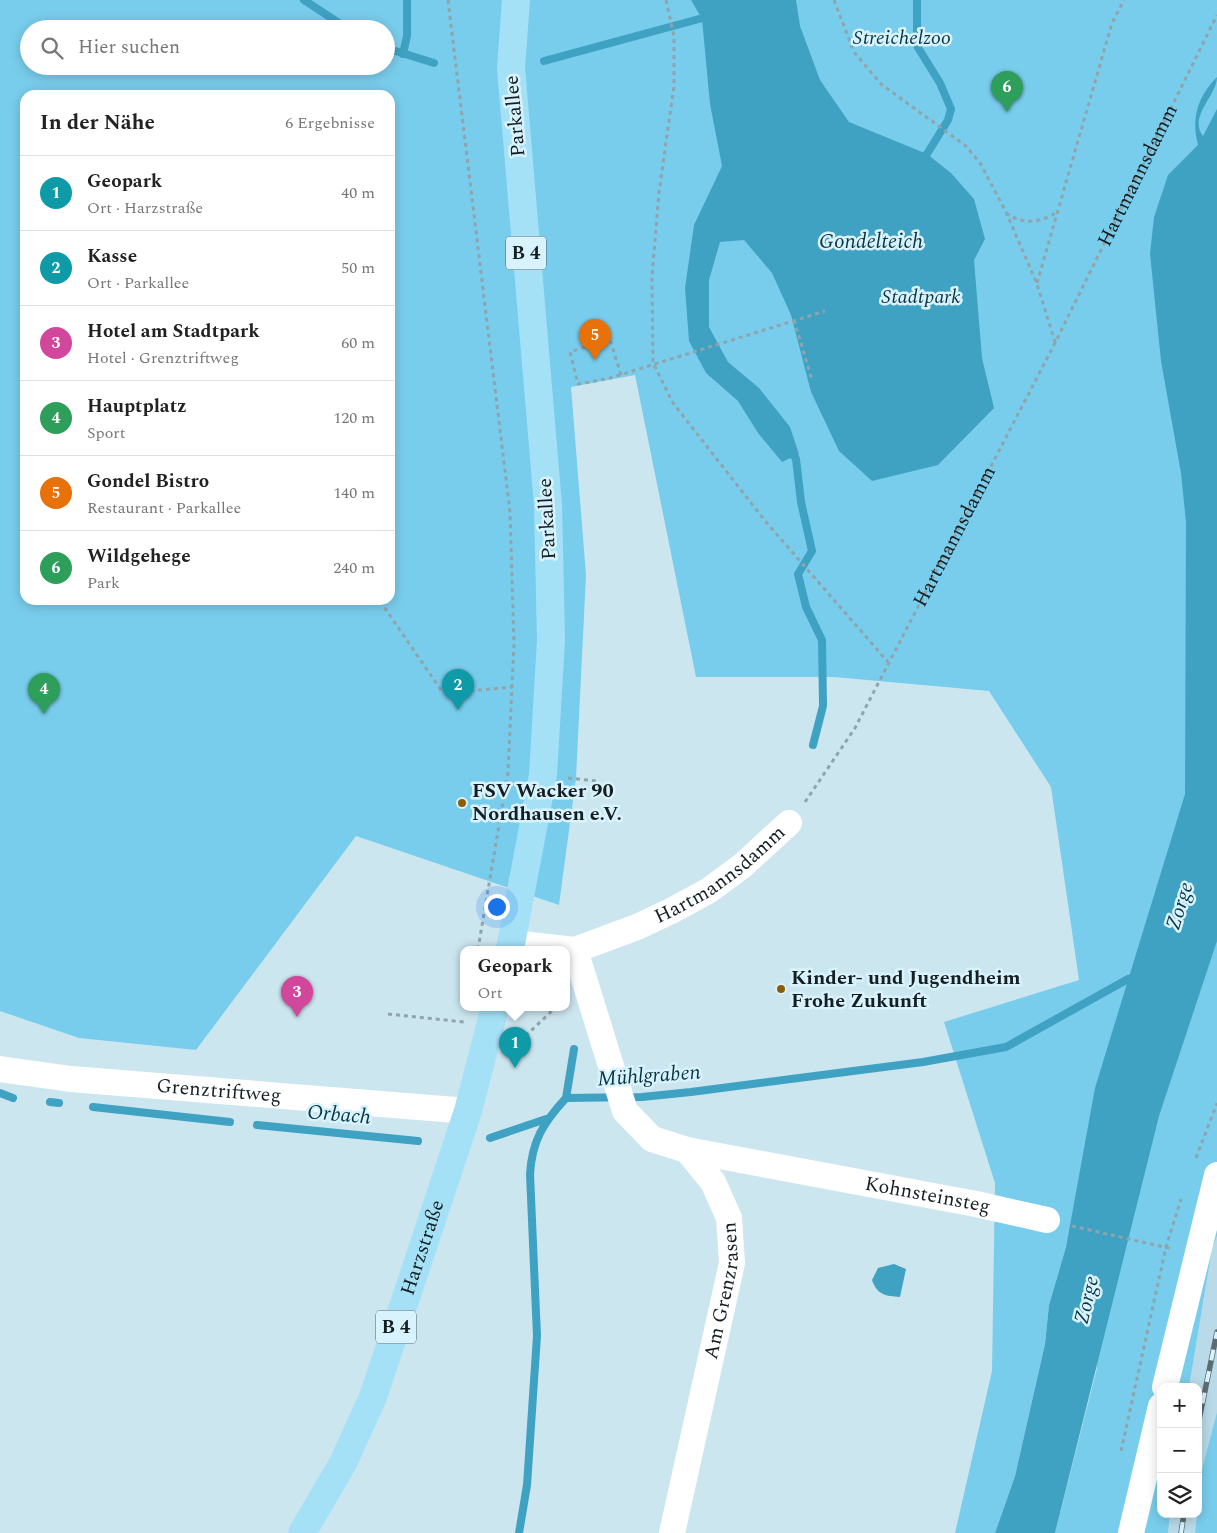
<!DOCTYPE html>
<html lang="de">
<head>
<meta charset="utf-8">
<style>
	:root { --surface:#fff; --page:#f2f2f2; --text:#222; --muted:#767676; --line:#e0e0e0; --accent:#8d5d06 }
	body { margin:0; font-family:Spectral,serif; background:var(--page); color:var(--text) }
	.controls { position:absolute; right:15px; bottom:15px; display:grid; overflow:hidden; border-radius:10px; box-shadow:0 2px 12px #0003 }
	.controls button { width:45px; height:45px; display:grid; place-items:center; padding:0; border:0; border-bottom:1px solid var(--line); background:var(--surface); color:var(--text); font:25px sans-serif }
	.you { position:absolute; left:496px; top:906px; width:18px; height:18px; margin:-12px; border:4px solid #fff; border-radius:50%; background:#1a73e8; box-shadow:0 0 0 8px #1a73e833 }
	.badge { display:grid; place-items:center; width:32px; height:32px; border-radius:50%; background:var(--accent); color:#fff; font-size:16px; font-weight:700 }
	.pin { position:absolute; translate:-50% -41px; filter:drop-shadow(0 1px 2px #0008) }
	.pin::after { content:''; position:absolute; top:26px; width:18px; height:15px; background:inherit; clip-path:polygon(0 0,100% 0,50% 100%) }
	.popup { position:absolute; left:460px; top:946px; width:110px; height:65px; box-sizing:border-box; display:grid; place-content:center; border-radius:10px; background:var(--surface); filter:drop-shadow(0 1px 4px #0005); font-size:16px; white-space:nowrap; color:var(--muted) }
	.popup b { font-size:19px; color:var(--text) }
	.popup::after { content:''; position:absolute; left:50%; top:100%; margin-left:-10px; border:10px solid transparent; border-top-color:var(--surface) }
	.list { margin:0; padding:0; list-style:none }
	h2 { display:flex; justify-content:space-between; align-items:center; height:65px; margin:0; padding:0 20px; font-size:21px }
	h2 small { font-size:16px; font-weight:400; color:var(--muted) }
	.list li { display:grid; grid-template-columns:32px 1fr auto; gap:15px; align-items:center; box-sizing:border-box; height:75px; padding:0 20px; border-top:1px solid var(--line) }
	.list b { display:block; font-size:19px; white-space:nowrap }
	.list p { margin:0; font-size:16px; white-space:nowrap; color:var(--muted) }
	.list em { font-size:16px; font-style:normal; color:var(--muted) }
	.icon { flex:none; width:28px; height:28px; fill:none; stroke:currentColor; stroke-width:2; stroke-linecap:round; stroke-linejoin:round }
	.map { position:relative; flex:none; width:1217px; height:1533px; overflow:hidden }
	.search { position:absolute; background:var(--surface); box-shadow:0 2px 12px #0003; left:20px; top:20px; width:375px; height:55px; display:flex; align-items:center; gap:12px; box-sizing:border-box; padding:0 18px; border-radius:28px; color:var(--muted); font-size:19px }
	.panel { position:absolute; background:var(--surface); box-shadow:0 2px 12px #0003; left:20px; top:90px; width:375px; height:515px; border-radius:15px }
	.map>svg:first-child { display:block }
	.built { fill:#b9dae8 }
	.green { fill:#79cdec; fill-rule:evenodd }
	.water { fill:#3fa2c3 }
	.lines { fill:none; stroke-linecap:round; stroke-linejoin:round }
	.stream { stroke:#3fa2c3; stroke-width:8 }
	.path { stroke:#8fa4ab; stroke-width:3; stroke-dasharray:4 4; stroke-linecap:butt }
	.minor { stroke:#fff; stroke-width:26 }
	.major { stroke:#a4e1f7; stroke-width:28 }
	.rail-casing { stroke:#5c6c71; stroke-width:5.5 }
	.rail { stroke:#d9f3fe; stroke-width:4; stroke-dasharray:11; stroke-linecap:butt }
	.poi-dot { fill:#8d5d06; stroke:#d9f3fe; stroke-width:2 }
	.labels { text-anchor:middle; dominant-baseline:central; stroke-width:5; stroke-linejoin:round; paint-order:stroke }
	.shield { fill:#d9f3fe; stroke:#505f64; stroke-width:1 }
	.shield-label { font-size:19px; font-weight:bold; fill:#151f22 }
	.park-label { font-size:20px; font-style:italic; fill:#073544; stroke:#d9f3fe }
	.street-label { font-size:20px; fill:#151f22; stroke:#d9f3fe }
	.poi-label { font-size:20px; font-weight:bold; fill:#151f22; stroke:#d9f3fe; text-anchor:start }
	.water-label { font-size:21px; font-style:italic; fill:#083644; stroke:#d9f3fe }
</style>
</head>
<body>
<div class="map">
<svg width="1217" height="1533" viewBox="0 0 1217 1533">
	<rect width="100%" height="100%" fill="#cce6f0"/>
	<path class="built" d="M1217,1236v176l-15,57 -4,37v-119h-9l23,-138z
		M1170,1514h27l-2,19h-27z"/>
	<path class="green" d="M0,0h1217v1236l-5,13 -23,138h-28v127h9l-2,19h-113l42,-165 -23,-162 -8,41 -17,58 -4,39 -30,132 -20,57h-40l37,-162 3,-188 -51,-161 135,-42 -28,-193 -62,-96 -155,-14h-138l-61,-302 -64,12 15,188 -10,203 -17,127 -203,-69 -160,214 -117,-12 -79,-27zM29,29h357v37h-357zM25,95h365v505h-365z
		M1217,1412v121h-22l7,-64z"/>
	<path class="water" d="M691,0h105l4,26 20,54 29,42 78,32 24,19 23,26 11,40 -11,21 8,98 12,50 -56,57 -66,16 -33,-30 -28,-59 -20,-77 -19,-42 -28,-33 -24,2 -11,38v47l19,35 31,26 31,39 9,27 -17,8 -24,-29 -20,-32 -32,-28 -17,-32 -4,-53 9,-63 28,-59 -12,-62 -8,-85z
		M1217,77c0,19 -29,39 -14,59l14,-27v832l-58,175 -104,417h-60l20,-57 30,-132 4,-39 17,-58 29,-159 90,-294 1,-272 -5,-49 -20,-112 -11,-107 4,-37 14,-42 30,-30c-7,-26 -1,-48 19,-68z
		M894,1264l12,5 -6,28c-14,-1 -23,-2 -28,-17l6,-12z"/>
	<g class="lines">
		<path class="stream" d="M304,0l44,29
			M917,0v46l23,37 11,26 -3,11 -21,34 -9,6
			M386,48l48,15
			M403,54l4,-18v-36
			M544,61l166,-45
			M789,448l7,11 5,43 11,49 -14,23 8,33 16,33 1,66 -10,39
			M0,1093l13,5
			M566,1098l8,-49
			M50,1102l9,1
			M93,1107l137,15
			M257,1125l161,16
			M490,1138l56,-19
			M519,1533l8,-48 10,-149 -7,-162c2,-33 13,-51 36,-76l76,-1 49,-5 232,-30 83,-15 122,-68 10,-2"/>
		<g class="path">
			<path d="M448,0l62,512 4,132 -6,128 -30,177"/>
			<path d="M666,0l8,36v50l-15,106 -7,85 1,86 20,40 93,119 122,140"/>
			<path d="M834,0l20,52 27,32 85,62 14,17 26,49 31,72 18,58"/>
			<path d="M1006,213c17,12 34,10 51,-1"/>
			<path d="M1037,283l75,-260 12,-23"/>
			<path d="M794,320l18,60"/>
			<path d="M621,375l-11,-36 -40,13 8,32 32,-6 215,-67"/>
			<path d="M380,601l63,92"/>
			<path d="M470,691l42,-4"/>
			<path d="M568,778l29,3"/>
			<path id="s1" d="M805,802l50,-74 200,-385 162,-328"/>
			<path d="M388,1014l76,8"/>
			<path d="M514,1047l42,-40"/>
			<path d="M1196,1158l21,-55"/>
			<path d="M1072,1226l101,23"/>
			<path d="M1121,1451l45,-204 15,-48"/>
		</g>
		<g class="minor">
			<path id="s2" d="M512,943l63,7 62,-23 34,-16 37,-20 34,-25 47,-43"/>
			<path id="s3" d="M575,950l50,161 27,28 35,11 289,54 71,16"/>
			<path id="s4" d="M0,1069l71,10 397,32"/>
			<path d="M1165,1387l52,-212"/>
			<path id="s5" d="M672,1533l60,-270 -3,-45 -16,-36 -26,-32"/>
			<path d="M1131,1533l30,-127"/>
		</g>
		<g class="major">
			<path d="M510,949l33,-174 8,-135 -3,-135 -37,-437 5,-68"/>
			<path id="s6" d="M302,1533l41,-70 30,-66 95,-286 27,-104"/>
		</g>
		<g class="rail-casing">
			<path id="rail" d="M1198,1425l19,-93
				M1181,1533l3,-19"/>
		</g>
		<use href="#rail" class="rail"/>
	</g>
	<g class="poi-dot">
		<circle cx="462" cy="803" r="5"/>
		<circle cx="781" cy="989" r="5"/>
	</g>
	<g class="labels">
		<g class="shield">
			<rect x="506" y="236.5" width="40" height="33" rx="4"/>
			<rect x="376" y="1310.5" width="40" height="33" rx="4"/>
		</g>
		<g class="shield-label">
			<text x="526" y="253">B 4</text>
			<text x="396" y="1327">B 4</text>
		</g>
		<g class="park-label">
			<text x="902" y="38">Streichelzoo</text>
			<text x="921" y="297">Stadtpark</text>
		</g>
		<g class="street-label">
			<text transform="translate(515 116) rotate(-95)">Parkallee</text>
			<text stroke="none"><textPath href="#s1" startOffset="710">Hartmannsdamm</textPath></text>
			<text transform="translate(547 519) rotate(-93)">Parkallee</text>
			<text stroke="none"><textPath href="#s1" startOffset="305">Hartmannsdamm</textPath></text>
			<text stroke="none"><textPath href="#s2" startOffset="228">Hartmannsdamm</textPath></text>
			<text stroke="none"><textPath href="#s4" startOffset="220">Grenztriftweg</textPath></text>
			<text stroke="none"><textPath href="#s3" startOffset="489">Kohnsteinsteg</textPath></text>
			<text stroke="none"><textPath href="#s6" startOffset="311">Harzstraße</textPath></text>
			<text stroke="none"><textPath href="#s5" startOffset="248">Am Grenzrasen</textPath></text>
		</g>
		<g class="poi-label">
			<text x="472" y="791">FSV Wacker 90<tspan x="472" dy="23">Nordhausen e.V.</tspan></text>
			<text x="791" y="978">Kinder- und Jugendheim<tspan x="791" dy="23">Frohe Zukunft</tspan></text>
		</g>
		<g class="water-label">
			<text x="871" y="242">Gondelteich</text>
			<text transform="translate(1180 906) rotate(-73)">Zorge</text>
			<text transform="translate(649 1076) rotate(-4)">Mühlgraben</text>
			<text transform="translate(339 1115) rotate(5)">Orbach</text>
			<text transform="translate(1087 1300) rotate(-77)">Zorge</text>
		</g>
	</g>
</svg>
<div class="controls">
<button>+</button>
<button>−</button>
<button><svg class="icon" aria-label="layers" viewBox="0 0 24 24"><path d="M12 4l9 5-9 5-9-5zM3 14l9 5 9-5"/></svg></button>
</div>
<div class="you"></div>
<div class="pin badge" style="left:515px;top:1068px;background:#0f9aa8">1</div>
<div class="popup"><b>Geopark</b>Ort</div>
<div class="pin badge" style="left:458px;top:710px;background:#0f9aa8">2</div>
<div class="pin badge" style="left:297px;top:1017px;background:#d1479c">3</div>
<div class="pin badge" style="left:44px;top:714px;background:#2e9e5b">4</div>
<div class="pin badge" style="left:595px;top:360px;background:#e8710a">5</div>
<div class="pin badge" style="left:1007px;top:112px;background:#2e9e5b">6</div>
<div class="search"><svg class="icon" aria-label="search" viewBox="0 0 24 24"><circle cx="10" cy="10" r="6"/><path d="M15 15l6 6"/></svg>Hier suchen</div>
<section class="panel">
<h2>In der Nähe<small>6 Ergebnisse</small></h2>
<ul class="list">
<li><span class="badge" style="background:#0f9aa8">1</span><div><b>Geopark</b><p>Ort · Harzstraße</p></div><em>40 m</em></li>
<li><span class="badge" style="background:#0f9aa8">2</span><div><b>Kasse</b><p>Ort · Parkallee</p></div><em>50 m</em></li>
<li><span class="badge" style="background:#d1479c">3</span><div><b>Hotel am Stadtpark</b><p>Hotel · Grenztriftweg</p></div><em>60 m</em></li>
<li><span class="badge" style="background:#2e9e5b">4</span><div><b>Hauptplatz</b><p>Sport</p></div><em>120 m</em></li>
<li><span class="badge" style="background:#e8710a">5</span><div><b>Gondel Bistro</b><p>Restaurant · Parkallee</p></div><em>140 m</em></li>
<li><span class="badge" style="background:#2e9e5b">6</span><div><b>Wildgehege</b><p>Park</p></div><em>240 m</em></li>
</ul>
</section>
</div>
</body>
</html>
